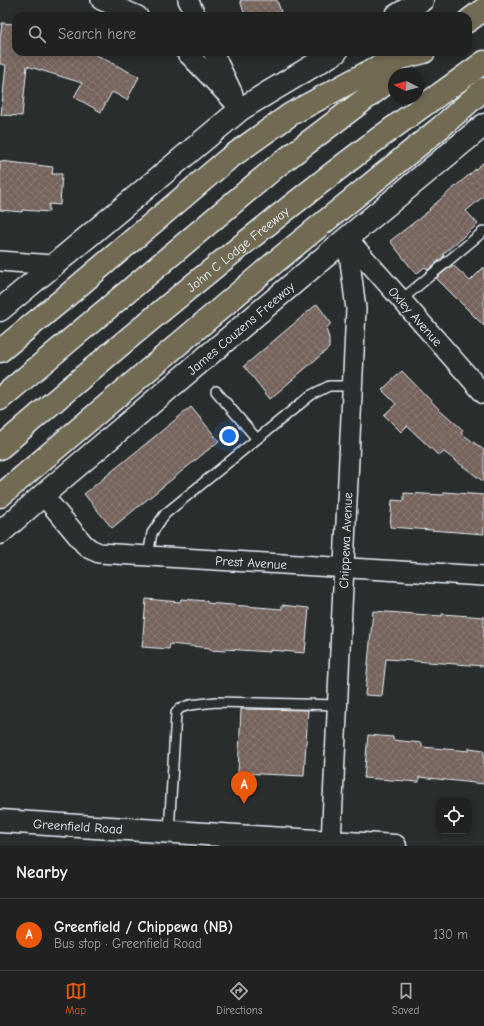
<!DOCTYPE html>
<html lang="en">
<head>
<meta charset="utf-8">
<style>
	:root { --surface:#202222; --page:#2d2f2f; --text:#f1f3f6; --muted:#a2a4a5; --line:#3d3f40; --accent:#ea580c }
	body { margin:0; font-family:"Comic Neue",sans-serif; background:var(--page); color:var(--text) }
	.controls { position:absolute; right:12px; bottom:12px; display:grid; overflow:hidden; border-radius:8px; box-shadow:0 2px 6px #0003 }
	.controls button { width:36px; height:36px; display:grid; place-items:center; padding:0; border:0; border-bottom:1px solid var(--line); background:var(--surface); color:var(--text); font:20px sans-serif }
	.compass { position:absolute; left:388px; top:68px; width:36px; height:36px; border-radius:50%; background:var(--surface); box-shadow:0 2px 6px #0003; rotate:275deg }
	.you { position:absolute; left:229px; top:436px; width:14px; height:14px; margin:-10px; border:3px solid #fff; border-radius:50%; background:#1a73e8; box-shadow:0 0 0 6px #1a73e833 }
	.badge { display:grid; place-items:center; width:26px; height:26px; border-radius:50%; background:var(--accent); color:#fff; font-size:13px; font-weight:700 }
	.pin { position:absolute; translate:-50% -33px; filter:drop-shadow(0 1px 2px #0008) }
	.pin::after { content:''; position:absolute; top:21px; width:14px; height:12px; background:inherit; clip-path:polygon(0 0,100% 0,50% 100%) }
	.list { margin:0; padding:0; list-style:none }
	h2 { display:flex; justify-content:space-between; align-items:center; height:52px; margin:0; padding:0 16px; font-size:17px }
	h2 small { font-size:13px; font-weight:400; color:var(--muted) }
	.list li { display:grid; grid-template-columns:26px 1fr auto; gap:12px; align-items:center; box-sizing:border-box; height:72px; padding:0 16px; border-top:1px solid var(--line) }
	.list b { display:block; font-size:15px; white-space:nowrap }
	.list p { margin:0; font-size:13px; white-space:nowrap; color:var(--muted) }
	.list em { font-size:13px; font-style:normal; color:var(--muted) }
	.icon { flex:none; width:22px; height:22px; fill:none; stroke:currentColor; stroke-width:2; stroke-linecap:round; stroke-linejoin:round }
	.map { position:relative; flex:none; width:484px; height:846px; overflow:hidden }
	.search { position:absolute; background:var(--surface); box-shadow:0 2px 6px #0003; left:12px; right:12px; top:12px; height:44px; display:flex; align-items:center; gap:10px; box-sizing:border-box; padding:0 14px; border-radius:12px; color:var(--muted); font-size:15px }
	.sheet { height:124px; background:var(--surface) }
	nav { display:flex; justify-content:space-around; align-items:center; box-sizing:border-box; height:56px; border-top:1px solid var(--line); background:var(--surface); font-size:11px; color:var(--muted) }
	nav a { display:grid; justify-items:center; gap:2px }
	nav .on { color:var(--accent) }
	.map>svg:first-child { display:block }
	.building { fill:url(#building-cross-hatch); stroke:#e8f1f8 }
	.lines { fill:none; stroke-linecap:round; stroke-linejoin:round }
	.service-casing { stroke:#e8f1f8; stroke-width:12 }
	.minor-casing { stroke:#e8f1f8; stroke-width:22 }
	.secondary-casing { stroke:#e8f1f8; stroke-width:25 }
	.motorway-casing { stroke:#e8f1f8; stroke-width:25 }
	.service { stroke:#2a2d2e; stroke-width:9 }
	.minor { stroke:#2a2d2e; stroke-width:19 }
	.secondary { stroke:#2a2d2e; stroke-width:22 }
	.motorway { stroke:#726b52; stroke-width:22 }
	.labels { text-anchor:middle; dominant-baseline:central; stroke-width:3; stroke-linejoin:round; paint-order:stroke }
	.street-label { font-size:13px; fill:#e8f1f8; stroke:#2a2d2e }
</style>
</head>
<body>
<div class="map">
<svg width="484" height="846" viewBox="0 0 484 846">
	<defs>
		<pattern id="building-cross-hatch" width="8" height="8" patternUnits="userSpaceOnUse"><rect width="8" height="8" fill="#75635c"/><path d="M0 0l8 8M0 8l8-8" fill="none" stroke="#897a74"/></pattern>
	</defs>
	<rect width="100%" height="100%" fill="#2a2d2e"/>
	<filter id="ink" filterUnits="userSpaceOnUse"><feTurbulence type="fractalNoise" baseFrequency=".025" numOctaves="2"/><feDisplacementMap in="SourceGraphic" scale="8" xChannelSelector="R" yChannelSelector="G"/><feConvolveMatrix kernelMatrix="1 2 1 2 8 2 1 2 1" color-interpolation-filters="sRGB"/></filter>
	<g filter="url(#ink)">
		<path class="building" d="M240,0h37l4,12 -11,4h-25z
			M2,23l14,1v28h75l48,25 -12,23 -15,-8 -11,20 -27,-15 8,-14 -55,-17 -5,50 -21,-1 5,-50 -6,-1v-25z
			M0,161l53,6 -1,7h10l-2,31 -11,-1v8l-27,-2v2l-22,-2z
			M484,162v34l-18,15 12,13 -35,30 1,2 -16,14 -3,-3 -9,7 -26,-33 40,-31 -1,-1z
			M453,265l17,16 14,-14v59l-48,-48z
			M317,304l14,19 -5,6 3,9v10l-59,51 -26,-33z
			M402,371l35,36 26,23 -2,3 23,17v32l-40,-30 -5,4 -32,-30 -6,6 -17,-17 12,-11 -14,-14z
			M191,407l28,34 -107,87 -28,-34z
			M444,492l40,3v39l-94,-7 2,-27 12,1v-8l40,2z
			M146,599l34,3 1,-3 26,2v2l75,6v-4l27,3 -4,45 -35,-3v2l-45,-3v2l-15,-1v-2l-40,-4 -1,5 -27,-2z
			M373,611l69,5v-2l42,3v49l-98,-7 -4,37 -17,-1z
			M241,709l67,1 -4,66 -66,-3z
			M368,735l25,2v3l29,3v4l47,4v-3l15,2v34l-65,-7v5l-55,-4z"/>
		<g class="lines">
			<g class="service-casing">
				<path id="service" d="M401,300l83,-69
					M216,391l41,48
					M148,556l4,-23 13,-19 146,-119 18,-9h23
					M169,832l7,-119 4,-5 10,-3 26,-3 122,3"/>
			</g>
			<g class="minor-casing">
				<g id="minor">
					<path d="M101,0l37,16"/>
					<path d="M188,0l8,16"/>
					<path d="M186,52l55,57"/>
					<path d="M213,52l20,42"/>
					<path id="s1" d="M347,238l137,156"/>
					<path d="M0,261l52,4"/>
					<path id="s2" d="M43,495l41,49 6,5 9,4 385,23"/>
					<path id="s3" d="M331,843l25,-534 -9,-71"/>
				</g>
			</g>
			<g class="secondary-casing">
				<g id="secondary">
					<path d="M396,16l26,-16"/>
					<path d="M0,310l241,-201 95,-57"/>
					<path id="s4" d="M0,533l43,-38 304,-257 137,-113"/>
					<path id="s5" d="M0,821l395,25"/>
				</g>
			</g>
			<g class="motorway-casing">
				<g id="motorway">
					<path d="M468,21l16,-12"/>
					<path d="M0,351l62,-51 166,-141 63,-45 98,-53 35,-9"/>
					<path d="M0,399l277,-233 117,-89"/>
					<path id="s6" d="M0,448c113,-98 228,-194 346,-285 45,-35 92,-67 138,-101"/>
					<path d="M0,496l274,-233 167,-136 43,-38"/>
				</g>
			</g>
			<use href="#service" class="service"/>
			<use href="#minor" class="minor"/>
			<use href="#secondary" class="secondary"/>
			<use href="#motorway" class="motorway"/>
		</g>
	</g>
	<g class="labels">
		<g class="street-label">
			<text stroke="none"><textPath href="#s6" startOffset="310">John C Lodge Freeway</textPath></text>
			<text stroke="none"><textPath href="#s1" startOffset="104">Oxley Avenue</textPath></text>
			<text stroke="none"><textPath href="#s4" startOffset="316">James Couzens Freeway</textPath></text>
			<text stroke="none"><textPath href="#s3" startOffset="303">Chippewa Avenue</textPath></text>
			<text stroke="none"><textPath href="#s2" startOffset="234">Prest Avenue</textPath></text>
			<text stroke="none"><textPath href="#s5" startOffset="78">Greenfield Road</textPath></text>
		</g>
	</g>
</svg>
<div class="controls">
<button><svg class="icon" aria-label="locate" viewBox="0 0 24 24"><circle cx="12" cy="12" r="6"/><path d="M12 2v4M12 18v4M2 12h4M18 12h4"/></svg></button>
</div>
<svg class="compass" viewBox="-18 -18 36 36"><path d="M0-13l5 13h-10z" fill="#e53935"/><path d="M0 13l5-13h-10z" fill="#a2a4a5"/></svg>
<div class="you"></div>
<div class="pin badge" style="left:244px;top:804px">A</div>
<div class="search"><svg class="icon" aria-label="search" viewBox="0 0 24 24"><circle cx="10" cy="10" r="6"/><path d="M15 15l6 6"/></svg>Search here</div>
</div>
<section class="sheet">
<h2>Nearby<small></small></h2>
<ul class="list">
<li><span class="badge">A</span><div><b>Greenfield / Chippewa (NB)</b><p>Bus stop · Greenfield Road</p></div><em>130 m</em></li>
</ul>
</section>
<nav>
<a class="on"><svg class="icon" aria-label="map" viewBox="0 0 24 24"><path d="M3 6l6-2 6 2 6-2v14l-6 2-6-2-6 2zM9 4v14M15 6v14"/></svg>Map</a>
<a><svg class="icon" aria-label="directions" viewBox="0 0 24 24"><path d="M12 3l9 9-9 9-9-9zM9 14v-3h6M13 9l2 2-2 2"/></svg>Directions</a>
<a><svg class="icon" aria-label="saved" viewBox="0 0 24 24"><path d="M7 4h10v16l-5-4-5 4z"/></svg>Saved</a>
</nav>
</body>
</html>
